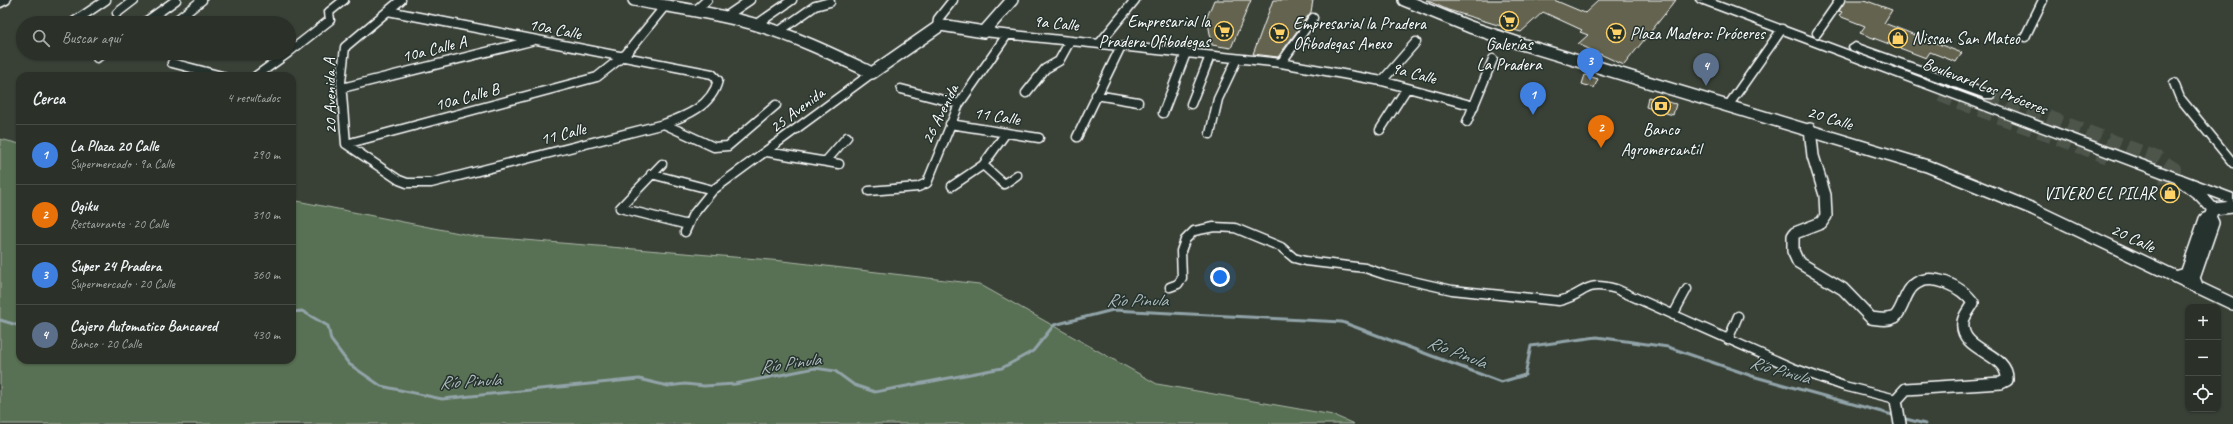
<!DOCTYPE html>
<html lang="es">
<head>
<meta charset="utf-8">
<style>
	:root { --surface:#2b3129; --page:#373d35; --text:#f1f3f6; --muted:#a6a9a8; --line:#474c46; --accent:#d6ab8b }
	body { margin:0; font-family:Caveat,sans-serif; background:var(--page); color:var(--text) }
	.controls { position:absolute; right:12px; bottom:12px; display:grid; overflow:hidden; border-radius:8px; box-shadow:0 1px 3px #0004 }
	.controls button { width:36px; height:36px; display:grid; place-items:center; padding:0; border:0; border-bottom:1px solid var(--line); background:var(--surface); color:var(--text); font:20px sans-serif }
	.you { position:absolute; left:1220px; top:277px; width:14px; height:14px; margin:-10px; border:3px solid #fff; border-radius:50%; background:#1a73e8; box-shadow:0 0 0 6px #1a73e833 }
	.badge { display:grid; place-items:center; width:26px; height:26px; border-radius:50%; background:var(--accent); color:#fff; font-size:13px; font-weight:700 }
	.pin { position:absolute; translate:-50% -33px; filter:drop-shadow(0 1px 2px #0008) }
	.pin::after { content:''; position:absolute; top:21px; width:14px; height:12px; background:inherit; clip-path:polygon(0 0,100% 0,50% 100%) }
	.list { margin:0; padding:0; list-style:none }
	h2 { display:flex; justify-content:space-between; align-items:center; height:52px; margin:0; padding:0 16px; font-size:17px }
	h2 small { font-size:13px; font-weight:400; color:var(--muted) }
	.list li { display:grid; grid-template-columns:26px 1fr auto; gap:12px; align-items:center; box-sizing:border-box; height:60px; padding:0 16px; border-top:1px solid var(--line) }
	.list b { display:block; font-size:15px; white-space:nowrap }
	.list p { margin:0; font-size:13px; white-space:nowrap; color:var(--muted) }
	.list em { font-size:13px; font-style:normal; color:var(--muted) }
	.icon { flex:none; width:22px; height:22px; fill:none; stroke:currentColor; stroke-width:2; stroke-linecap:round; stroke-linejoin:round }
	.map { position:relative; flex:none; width:2233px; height:424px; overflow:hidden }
	.search { position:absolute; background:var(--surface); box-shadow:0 1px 3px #0004; left:16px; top:16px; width:280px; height:44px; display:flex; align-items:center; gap:10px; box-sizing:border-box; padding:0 14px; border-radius:22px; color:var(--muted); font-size:15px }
	.panel { position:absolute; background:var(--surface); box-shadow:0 1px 3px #0004; left:16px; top:72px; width:280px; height:292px; border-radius:12px }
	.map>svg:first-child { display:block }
	.green { fill:#596f53; stroke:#acb7a9 }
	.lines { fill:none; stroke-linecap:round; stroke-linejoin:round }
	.stream { stroke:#92a4a9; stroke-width:3 }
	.building { fill:#64634f; stroke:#fff }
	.highway-tunnel { stroke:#4d544b; stroke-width:14; stroke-dasharray:14 7; stroke-linecap:butt }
	.street-casing { stroke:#fff; stroke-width:11 }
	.secondary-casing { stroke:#fff; stroke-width:14 }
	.highway-casing { stroke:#fff; stroke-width:3 }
	.street { stroke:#26332d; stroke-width:8 }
	.secondary { stroke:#26332d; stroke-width:11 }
	.highway { fill:#26332d; fill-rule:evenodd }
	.labels { text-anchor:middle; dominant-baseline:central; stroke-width:3; stroke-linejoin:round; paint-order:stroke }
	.poi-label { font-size:17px; fill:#fff; stroke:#26332d; text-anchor:start }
	.street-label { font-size:17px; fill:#fff; stroke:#26332d }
	.water-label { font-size:18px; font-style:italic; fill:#adbbbf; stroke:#26332d }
</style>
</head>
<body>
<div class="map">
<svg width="2233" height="424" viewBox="0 0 2233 424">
	<rect width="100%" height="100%" fill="#394137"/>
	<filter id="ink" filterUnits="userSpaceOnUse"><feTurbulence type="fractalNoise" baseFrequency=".025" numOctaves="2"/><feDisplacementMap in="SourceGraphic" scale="8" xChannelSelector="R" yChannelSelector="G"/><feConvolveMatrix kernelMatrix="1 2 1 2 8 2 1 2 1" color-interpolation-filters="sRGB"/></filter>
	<g filter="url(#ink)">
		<path class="green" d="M0,139l20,5v216h272v-160l182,36 309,25 196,23 178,100 176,31 21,9h-1354z"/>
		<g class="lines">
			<path class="stream" d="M292,312l10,-1 26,15 3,14 18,24 32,22 61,13 197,-20 29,7 17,-2 19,2 31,-2 80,-16 20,3 19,14 21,7 127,-24 31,-17 21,-26 59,-15 229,12 159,60 24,-7 6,-29 66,-9 71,10 84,29 144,40
				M0,320l20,6
				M1902,418l23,6"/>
		</g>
		<path class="building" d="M1214,0h37l-20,48 -19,-3 -5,-28z
			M1273,0h40l-2,12 -33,45 -25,-3z
			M1426,0h128l31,13 14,-13h77l-52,65 -46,-21 10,-9 -8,-3 2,-2 -39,-18 -22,20 -73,-22z
			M1845,0h19l28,10 -8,13 78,30 -6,9 -26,-10 -4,6 -66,-25 5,-7 -26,-10 3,-4 -3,-1z
			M1585,75l13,4 -4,9 -12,-4z
			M1648,97l28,7 -3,11 -27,-8z"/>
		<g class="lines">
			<path class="highway-tunnel" d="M1940,95l168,62
				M1989,95l168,63 17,11 -1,8 -13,-1"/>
			<g class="street-casing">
				<path id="street" d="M0,3l6,-3
					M388,11l324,63 6,6c-6,26 -32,36 -54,44l-233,59h-24l-8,-3 -53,-36 -5,-62 4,-35 56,-47
					M695,11l12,-11
					M117,13l17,-13
					M725,17l25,-17
					M72,23l34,-23
					M144,23l32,-23
					M173,23l29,-23
					M756,25l36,-25
					M937,28l1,-9 15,-19
					M778,32l37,-26 15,-4
					M984,32l297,31 101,18 92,25
					M1817,33l23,-33
					M2025,37l18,-37
					M1099,44l36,-44
					M289,52l41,-32 -1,-8 15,-12
					M97,58l6,-5
					M172,63l50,13
					M1281,63l32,-45
					M256,76l32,-23
					M1382,81l34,-39
					M2174,83l6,15 53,65
					M342,88l189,-47
					M901,89l58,15
					M1026,93l19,-24 14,-8 11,-20
					M1096,95l42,7
					M1191,104l19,-48
					M1728,106l54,-77
					M1163,113l23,-60
					M1467,122l26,-63
					M664,124l50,23 14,-1 48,-41
					M950,124l89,14
					M1380,130l27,-42
					M1210,134l8,-35 19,-40
					M1077,137l44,-91
					M346,144l251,-67 29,-23 39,-48
					M767,152l72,12
					M826,161l21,-24
					M662,164l-42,44 68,17
					M983,165l21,19 13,-9
					M651,174l62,16
					M952,186l31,-21 23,-32
					M869,191l49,-4 9,-4 32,-79 48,-69
					M685,232l7,-16 21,-26 159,-117
					M1170,287l8,-3 4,-6 -1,-27 4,-11 9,-9 20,-4 21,1 46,19 13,11 11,3 60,7 21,7 66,15 107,11c29,-7 23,-21 57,-12l177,79 51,18 52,13
					M1673,315l14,-26
					M1728,340l10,-24"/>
			</g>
			<g class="secondary-casing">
				<path id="secondary" d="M634,0c41,8 83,13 123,25 40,12 77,30 115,48l69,-48 43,7 28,-32
					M1404,0l66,27 48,16 409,123 106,43 200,95
					M1810,129l3,27 12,39 1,21 -5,7 -26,10 -2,3v15l5,11 45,27 28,29c8,1 16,3 24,-1 9,-9 9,-24 19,-32 17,-14 49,2 59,18 -3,6 -9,12 -10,19 -4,30 46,30 44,58l-6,3 -95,6 -10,11 4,24
					M2180,180l20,15 13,14
					M2213,209l20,-2
					M2175,277l11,-3 19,-55 5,-2 3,-8
					M2198,288l-4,-10 19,-55 -3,-6"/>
			</g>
			<g class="highway-casing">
				<path id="highway" d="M1696,0h17l520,194v10l-535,-202z
					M1855,43l138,49 2,3 -2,3h-8l-134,-48 -2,-3z"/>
			</g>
			<use href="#street" class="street"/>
			<use href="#secondary" class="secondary"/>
			<use href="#highway" class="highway"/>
		</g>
	</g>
	<defs>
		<g id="supermarket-ring" transform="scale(1)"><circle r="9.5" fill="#26332d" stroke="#ffd166" stroke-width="1.5"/><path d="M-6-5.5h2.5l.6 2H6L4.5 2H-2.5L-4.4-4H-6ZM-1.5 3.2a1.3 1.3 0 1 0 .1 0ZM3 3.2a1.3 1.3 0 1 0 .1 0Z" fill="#ffd166"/></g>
		<g id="shop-ring" transform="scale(1)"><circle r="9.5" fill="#26332d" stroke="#ffd166" stroke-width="1.5"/><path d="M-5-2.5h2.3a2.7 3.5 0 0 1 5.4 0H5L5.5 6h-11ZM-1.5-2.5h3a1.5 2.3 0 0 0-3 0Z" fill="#ffd166"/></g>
		<g id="bank-ring" transform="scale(1)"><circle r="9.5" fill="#26332d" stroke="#ffd166" stroke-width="1.5"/><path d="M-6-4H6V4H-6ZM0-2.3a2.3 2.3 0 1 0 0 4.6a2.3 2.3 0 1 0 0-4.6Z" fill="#ffd166"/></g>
	</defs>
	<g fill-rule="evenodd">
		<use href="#supermarket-ring" x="1509" y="21"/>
		<use href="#supermarket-ring" x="1224" y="31"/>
		<use href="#supermarket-ring" x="1279" y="33"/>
		<use href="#supermarket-ring" x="1616" y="33"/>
		<use href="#shop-ring" x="1898" y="38"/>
		<use href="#bank-ring" x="1661" y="106"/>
		<use href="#shop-ring" x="2170" y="193"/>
	</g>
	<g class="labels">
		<g class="poi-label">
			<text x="1210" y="21" text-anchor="end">Empresarial la<tspan x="1210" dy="20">Pradera Ofibodegas</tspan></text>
			<text x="1293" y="23">Empresarial la Pradera<tspan x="1293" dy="20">Ofibodegas Anexo</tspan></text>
			<text x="1630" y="33">Plaza Madero: Próceres</text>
			<text x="1912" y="38">Nissan San Mateo</text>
			<text x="1509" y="44" text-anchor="middle">Galerías<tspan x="1509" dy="20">La Pradera</tspan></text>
			<text x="1661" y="129" text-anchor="middle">Banco<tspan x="1661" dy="20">Agromercantil</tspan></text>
			<text x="2156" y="193" text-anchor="end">VIVERO EL PILAR</text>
		</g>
		<g class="street-label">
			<text transform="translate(1056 23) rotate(6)">9a Calle</text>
			<text transform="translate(555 29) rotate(11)">10a Calle</text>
			<text transform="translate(434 49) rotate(-14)">10a Calle A</text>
			<text transform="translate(1414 73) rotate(15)">9a Calle</text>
			<text transform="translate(1985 86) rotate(21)">Boulevard Los Próceres</text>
			<text transform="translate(330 96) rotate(-91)">20 Avenida A</text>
			<text transform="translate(467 97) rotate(-15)">10a Calle B</text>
			<text transform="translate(797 110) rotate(-37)">25 Avenida</text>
			<text transform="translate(940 114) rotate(-64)">26 Avenida</text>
			<text transform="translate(997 116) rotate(9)">11 Calle</text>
			<text transform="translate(1830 118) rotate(17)">20 Calle</text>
			<text transform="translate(563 134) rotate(-14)">11 Calle</text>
			<text transform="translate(2133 238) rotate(25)">20 Calle</text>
		</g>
		<g class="water-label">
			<text x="1137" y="300">Río Pinula</text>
			<text transform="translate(1457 352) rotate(21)">Río Pinula</text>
			<text transform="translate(790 363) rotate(-8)">Río Pinula</text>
			<text transform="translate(1780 370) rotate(16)">Río Pinula</text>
			<text transform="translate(470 381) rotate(-3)">Río Pinula</text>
		</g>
	</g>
</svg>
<div class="controls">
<button>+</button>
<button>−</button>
<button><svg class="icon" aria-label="locate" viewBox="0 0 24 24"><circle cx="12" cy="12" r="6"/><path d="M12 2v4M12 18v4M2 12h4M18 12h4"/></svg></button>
</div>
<div class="you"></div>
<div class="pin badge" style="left:1533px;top:115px;background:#3f7fe0">1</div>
<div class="pin badge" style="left:1601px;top:148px;background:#e8710a">2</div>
<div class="pin badge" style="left:1590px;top:81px;background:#3f7fe0">3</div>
<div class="pin badge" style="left:1706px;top:86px;background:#5c6f8a">4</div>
<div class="search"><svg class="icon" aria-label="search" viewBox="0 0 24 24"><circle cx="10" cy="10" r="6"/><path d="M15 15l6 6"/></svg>Buscar aquí</div>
<section class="panel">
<h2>Cerca<small>4 resultados</small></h2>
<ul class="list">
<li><span class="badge" style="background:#3f7fe0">1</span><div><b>La Plaza 20 Calle</b><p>Supermercado · 9a Calle</p></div><em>290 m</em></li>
<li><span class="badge" style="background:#e8710a">2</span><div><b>Ogiku</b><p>Restaurante · 20 Calle</p></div><em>310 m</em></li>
<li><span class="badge" style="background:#3f7fe0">3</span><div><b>Super 24 Pradera</b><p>Supermercado · 20 Calle</p></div><em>360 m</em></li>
<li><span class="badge" style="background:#5c6f8a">4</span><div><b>Cajero Automatico Bancared</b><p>Banco · 20 Calle</p></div><em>430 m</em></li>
</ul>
</section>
</div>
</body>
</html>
